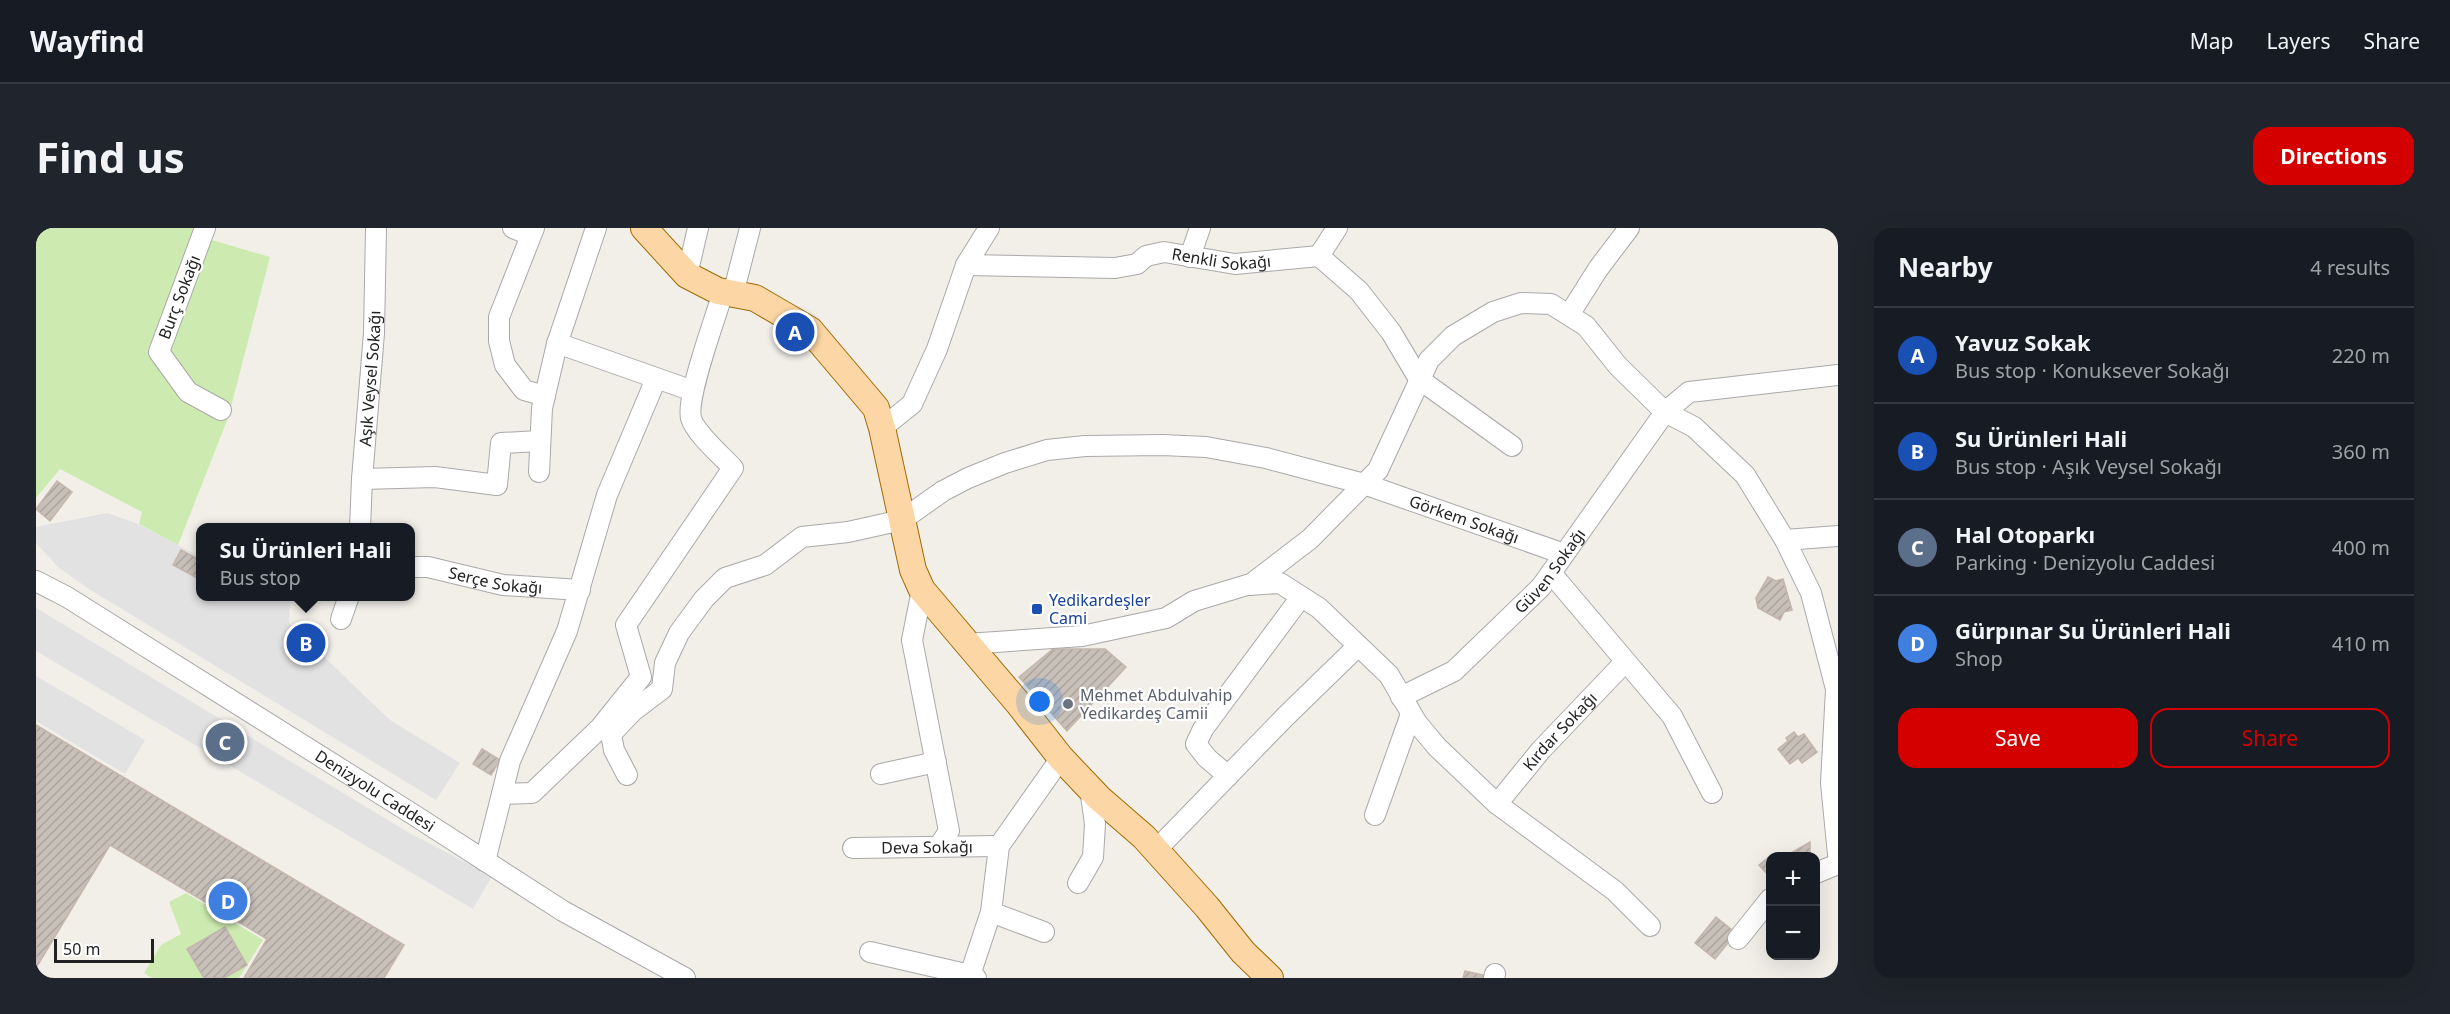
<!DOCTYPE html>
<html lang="en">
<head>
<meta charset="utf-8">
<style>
	:root { --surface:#171b24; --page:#20242c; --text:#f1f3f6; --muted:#9ea1a6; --line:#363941; --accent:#d40000 }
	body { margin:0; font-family:"Noto Sans",sans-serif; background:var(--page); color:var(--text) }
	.controls { position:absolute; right:18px; bottom:18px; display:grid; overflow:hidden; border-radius:12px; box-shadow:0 6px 24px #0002 }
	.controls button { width:54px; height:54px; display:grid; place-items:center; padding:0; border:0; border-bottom:2px solid var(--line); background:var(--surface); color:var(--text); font:30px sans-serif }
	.scale { position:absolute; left:18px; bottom:15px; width:100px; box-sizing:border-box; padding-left:6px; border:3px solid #222; border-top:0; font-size:16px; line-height:21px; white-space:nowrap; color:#222; -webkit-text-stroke:4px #fff; paint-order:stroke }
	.you { position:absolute; left:1004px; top:474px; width:21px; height:21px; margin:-15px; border:4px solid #fff; border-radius:50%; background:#1a73e8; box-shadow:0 0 0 9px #1a73e833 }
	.badge { display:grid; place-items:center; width:39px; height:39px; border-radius:50%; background:var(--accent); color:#fff; font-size:20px; font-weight:700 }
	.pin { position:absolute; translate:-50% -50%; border:3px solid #fff; box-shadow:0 2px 6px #0006 }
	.popup { position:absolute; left:160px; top:295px; width:219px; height:78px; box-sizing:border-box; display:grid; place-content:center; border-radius:12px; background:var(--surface); filter:drop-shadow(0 2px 4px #0005); font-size:20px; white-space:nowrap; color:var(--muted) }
	.popup b { font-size:22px; color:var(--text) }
	.popup::after { content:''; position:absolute; left:50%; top:100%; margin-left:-12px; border:12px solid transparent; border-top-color:var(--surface) }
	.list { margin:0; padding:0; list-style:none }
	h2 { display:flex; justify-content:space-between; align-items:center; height:78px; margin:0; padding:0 24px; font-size:26px }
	h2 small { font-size:20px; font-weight:400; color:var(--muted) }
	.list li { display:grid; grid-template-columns:39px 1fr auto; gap:18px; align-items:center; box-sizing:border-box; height:96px; padding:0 24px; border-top:2px solid var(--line) }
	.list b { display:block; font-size:22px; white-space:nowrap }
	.list p { margin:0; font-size:20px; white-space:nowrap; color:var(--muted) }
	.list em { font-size:20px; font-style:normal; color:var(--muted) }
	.actions { display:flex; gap:12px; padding:18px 24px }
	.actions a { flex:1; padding:14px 0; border:2px solid var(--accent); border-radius:18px; text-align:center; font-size:21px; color:var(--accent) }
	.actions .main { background:var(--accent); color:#fff }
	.map { position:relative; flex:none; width:1802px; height:750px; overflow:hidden; border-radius:18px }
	header { display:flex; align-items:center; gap:36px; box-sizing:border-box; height:84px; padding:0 30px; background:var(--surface); border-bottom:2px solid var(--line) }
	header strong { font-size:28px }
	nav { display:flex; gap:33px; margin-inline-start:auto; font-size:21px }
	.intro { display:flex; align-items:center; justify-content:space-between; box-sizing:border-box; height:144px; padding:0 36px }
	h1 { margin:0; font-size:42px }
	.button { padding:15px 27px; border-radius:18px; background:var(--accent); color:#fff; font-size:21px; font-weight:700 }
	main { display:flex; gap:36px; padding:0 36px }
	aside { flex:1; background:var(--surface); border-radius:18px; box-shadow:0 6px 24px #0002 }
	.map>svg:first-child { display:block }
	.grass { fill:#cdebb0 }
	.parking { fill:#e2e2e2 }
	.building { fill:url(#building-hatch); stroke:#c4b6ab; stroke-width:1.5 }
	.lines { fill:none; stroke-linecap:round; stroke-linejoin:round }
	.minor-casing { stroke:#a9a9a9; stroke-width:22 }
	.major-casing { stroke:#a06b00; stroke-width:28 }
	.minor { stroke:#fff; stroke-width:20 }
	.major { stroke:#fcd6a4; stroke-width:26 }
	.transit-dot { fill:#1a4fb4; stroke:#fff; stroke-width:2 }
	.worship-dot { fill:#6b7280; stroke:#fff; stroke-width:2 }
	.labels { text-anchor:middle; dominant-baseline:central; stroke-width:4.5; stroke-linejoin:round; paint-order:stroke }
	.street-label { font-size:16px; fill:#222; stroke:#fff }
	.transit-label { font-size:16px; fill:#164399; stroke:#fff; text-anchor:start }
	.worship-label { font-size:16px; fill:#5b616d; stroke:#fff; text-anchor:start }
</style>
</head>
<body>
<header>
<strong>Wayfind</strong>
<nav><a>Map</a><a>Layers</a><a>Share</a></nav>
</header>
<div class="intro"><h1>Find us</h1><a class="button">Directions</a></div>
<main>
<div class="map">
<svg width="1802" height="750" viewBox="0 0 1802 750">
	<defs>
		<pattern id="building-hatch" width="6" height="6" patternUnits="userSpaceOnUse" patternTransform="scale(1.5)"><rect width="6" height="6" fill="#c7bfb8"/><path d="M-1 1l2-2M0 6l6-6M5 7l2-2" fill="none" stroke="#aba49e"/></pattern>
	</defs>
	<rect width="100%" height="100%" fill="#f2efe9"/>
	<path class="grass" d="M0,0h169l-3,9 68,20 -42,161 -50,127 -39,-21 3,-12 -82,-43 -24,29z
		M150,665l77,47 -24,38h-15l22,-13 -21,-38 -38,22 17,29h-52l-8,-5 17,-28 20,-11 -12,-32z"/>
	<path class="parking" d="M71,285l29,10 65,34v39l86,1 3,7 -1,19 32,31 69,66 70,43 -24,37 -347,-211 -31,-22 -22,-24v-16z
		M0,380l375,226 81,42 -19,33 -437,-258z
		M0,448l109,64 -20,34 -89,-53z"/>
	<path class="building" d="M21,253l15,11 -22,29 -14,-12z
		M145,322l20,11v19l-28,-15z
		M1732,349l8,4 7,-2 9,31 -8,2 -4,8 -22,-12 -2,-10z
		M1017,421h52l21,18 -59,64 -48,-54z
		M0,497l368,220 -20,33h-140l23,-39 -157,-94 -74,123z
		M1758,504l4,5 6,-3 13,18 -15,11 -4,-5 -8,6 -12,-15 10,-8 -2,-3z
		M446,521l18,11 -9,15 -18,-11z
		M1774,614v14h-20l-1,-2z
		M1733,629l1,16 -2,2 -9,-10z
		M1680,689l20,16 -21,26 -20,-16z
		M189,699l22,38 -23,13h-20l-17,-29z
		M1429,743l18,4 -1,3h-19z"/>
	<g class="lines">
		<g class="minor-casing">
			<g id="minor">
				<path d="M169,0l-46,124 29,40 33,18"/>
				<path d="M477,0l17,7"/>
				<path d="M498,0l-35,89v24l6,24 19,25 21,6"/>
				<path d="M1283,28l18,-28"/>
				<path d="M1154,29l10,-29"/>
				<path id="s1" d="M930,37l149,3 22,-4 9,-8 18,-4 71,12 84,-8 40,35 32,41 28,47 93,67"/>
				<path d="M651,47l11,-47"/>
				<path d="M697,66l17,-66"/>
				<path d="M1533,87l29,-46 31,-41"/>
				<path d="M521,115l136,48"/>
				<path d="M620,151l-49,116 -40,136 -57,130 -8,33 30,-1 68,-65 41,-51 -15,-52 107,-157c-11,-12 -38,-35 -42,-50 -5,-22 25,-101 32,-126"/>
				<path d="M846,200l30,-24 25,-55 29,-84 23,-37"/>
				<path d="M503,244l3,-64 15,-64 39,-116"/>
				<path d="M326,251l73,-2 62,8 4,-42 39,-2"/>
				<path id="s2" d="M324,300l2,-49 12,-146 2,-105"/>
				<path d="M1749,312l53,-4"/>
				<path id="s3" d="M375,339h17l75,18 77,5"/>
				<path d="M1515,345l121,143 40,77"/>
				<path id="s4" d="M0,353l31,16 347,218 149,96 122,67"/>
				<path d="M1214,357l60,-46 68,-69 51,-110 24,-24 40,-24 28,-9 30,1 35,22 32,40 47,46 29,15 51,48 40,65 26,53 25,96 -5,94 7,72"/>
				<path d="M886,362l-10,50 37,191 -10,15"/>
				<path d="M305,391l8,-23"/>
				<path d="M930,416l116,-8 84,-18 28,-17 53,-16 33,-2 39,25 70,67 28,48 20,24 60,57 118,87 35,35"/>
				<path id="s5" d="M1365,469l53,-26 87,-84 124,-175 24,-20 149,-17"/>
				<path d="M845,546l55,-12"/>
				<path id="s6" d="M591,547l-13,-25 -3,-16 22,-23 29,-22 3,-26 14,-30 25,-34 21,-21 40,-13 37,-28 46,-5 54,-12 41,-29 25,-13 37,-15 42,-13 38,-4 78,-1 43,2 60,11 98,26 200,70"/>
				<path d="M1192,548l-21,-18 -11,-14 7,-15 98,-132"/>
				<path id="s7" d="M1461,576l44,-54 84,-88"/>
				<path d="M1339,587l36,-101"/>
				<path id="s8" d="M817,620l146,-2"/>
				<path d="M1120,622l130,-134 72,-70"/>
				<path d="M449,633l17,-67"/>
				<path d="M1780,645l22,-9"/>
				<path d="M1042,655l15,-26 2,-33 -5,-36"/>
				<path d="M955,684l53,20"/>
				<path d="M1702,711l32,-40"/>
				<path d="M834,724l100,23 6,3"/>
				<path d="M934,747l21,-63 8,-66 62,-88"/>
				<path d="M1458,750l1,-4"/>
			</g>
		</g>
		<g class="major-casing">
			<path id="major" d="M608,0l43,47 31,16 37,7 55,32 66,78 6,20 31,142 9,20 96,113 43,55 38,40 45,39 63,70 36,45 27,26"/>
		</g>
		<use href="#minor" class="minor"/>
		<use href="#major" class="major"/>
	</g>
	<rect class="transit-dot" x="995" y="375" width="12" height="12" rx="3"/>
	<circle class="worship-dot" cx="1032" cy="476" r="6"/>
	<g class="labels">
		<g class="street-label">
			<text stroke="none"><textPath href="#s1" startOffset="260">Renkli Sokağı</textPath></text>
			<text transform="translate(143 69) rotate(-69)">Burç Sokağı</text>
			<text stroke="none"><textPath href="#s2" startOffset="150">Aşık Veysel Sokağı</textPath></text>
			<text stroke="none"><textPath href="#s6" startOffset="1024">Görkem Sokağı</textPath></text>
			<text stroke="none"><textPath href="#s5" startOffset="198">Güven Sokağı</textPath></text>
			<text stroke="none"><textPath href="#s3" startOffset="86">Serçe Sokağı</textPath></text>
			<text stroke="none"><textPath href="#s7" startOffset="96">Kırdar Sokağı</textPath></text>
			<text stroke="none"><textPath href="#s4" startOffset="399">Denizyolu Caddesi</textPath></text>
			<text stroke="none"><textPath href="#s8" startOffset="74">Deva Sokağı</textPath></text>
		</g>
		<g class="transit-label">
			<text x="1013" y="372">Yedikardeşler<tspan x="1013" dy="18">Cami</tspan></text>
		</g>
		<g class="worship-label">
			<text x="1044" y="467">Mehmet Abdulvahip<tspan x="1044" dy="18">Yedikardeş Camii</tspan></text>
		</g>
	</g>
</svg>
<div class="controls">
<button>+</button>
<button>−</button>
</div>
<div class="scale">50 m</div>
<div class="you"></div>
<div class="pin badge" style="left:759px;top:104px;background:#1a4fb4">A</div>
<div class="pin badge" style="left:270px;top:415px;background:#1a4fb4">B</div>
<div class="popup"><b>Su Ürünleri Hali</b>Bus stop</div>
<div class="pin badge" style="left:189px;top:514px;background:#5c6f8a">C</div>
<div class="pin badge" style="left:192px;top:673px;background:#3f7fe0">D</div>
</div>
<aside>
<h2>Nearby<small>4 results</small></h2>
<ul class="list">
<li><span class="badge" style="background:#1a4fb4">A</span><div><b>Yavuz Sokak</b><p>Bus stop · Konuksever Sokağı</p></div><em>220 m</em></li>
<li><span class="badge" style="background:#1a4fb4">B</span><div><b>Su Ürünleri Hali</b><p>Bus stop · Aşık Veysel Sokağı</p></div><em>360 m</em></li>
<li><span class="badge" style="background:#5c6f8a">C</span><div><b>Hal Otoparkı</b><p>Parking · Denizyolu Caddesi</p></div><em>400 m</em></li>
<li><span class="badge" style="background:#3f7fe0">D</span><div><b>Gürpınar Su Ürünleri Hali</b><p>Shop</p></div><em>410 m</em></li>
</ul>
<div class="actions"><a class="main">Save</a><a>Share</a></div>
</aside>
</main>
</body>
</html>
